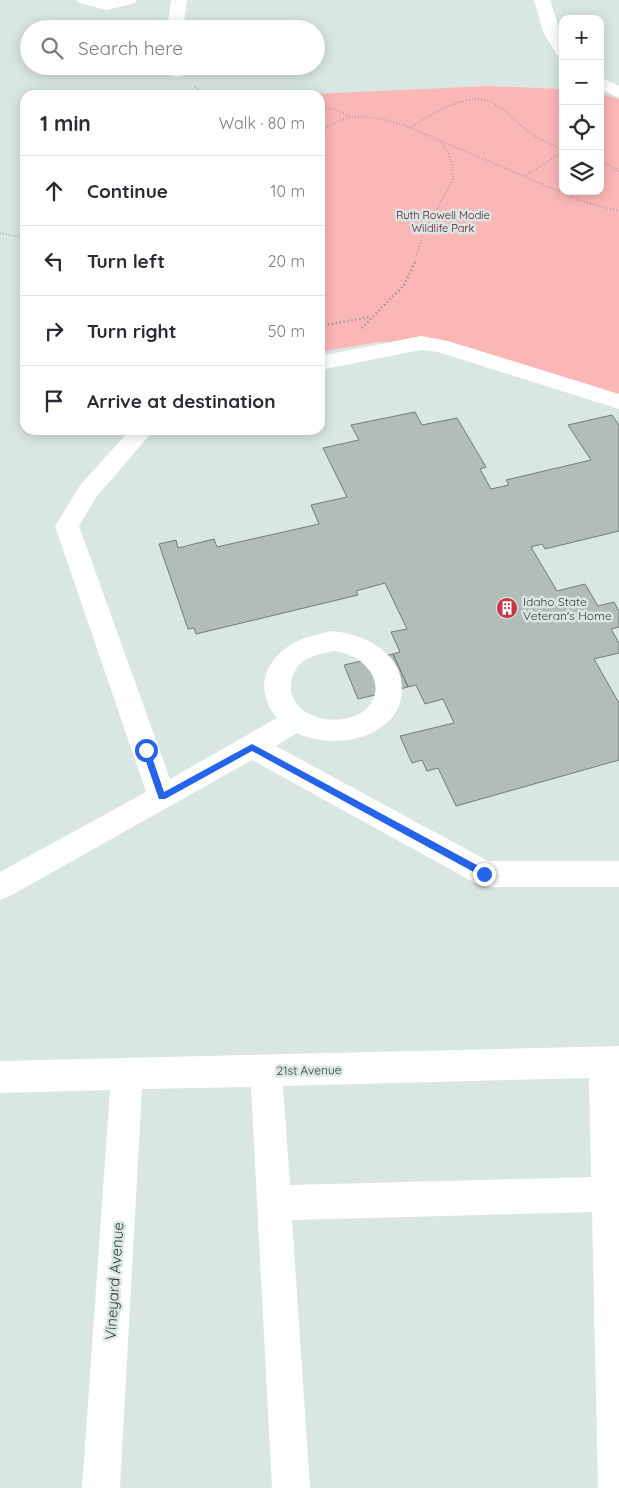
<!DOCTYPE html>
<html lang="en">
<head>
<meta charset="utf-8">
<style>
	:root { --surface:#fff; --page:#f2f2f3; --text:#2b2b33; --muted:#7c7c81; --line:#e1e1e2 }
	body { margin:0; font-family:Quicksand,sans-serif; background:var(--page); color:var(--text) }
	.controls { position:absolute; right:15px; top:15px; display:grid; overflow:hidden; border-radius:10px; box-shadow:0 2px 12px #0003 }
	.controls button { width:45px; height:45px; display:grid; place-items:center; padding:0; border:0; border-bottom:1px solid var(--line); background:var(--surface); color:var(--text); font:25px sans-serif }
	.stop { position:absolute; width:15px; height:15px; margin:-11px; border:4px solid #2563eb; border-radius:50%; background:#fff }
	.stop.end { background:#2563eb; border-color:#fff; box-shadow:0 1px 5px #0008 }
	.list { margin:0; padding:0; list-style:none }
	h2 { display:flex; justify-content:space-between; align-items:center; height:65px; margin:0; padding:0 20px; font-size:21px }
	h2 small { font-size:16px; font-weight:400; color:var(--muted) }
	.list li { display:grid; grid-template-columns:32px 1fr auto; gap:15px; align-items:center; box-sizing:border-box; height:70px; padding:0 20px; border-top:1px solid var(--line) }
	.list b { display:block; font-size:19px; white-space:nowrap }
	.list em { font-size:16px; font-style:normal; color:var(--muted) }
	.icon { flex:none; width:28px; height:28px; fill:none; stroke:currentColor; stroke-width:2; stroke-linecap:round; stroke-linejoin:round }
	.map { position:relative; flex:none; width:619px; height:1488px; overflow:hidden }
	.search { position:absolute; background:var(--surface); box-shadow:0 2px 12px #0003; left:20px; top:20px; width:305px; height:55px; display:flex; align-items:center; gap:12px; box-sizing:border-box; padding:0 18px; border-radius:28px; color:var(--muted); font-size:19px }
	.panel { position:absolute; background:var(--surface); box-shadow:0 2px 12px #0003; left:20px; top:90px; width:305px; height:345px; border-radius:15px }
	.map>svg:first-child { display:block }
	.green { fill:#fbb6b6 }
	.building { fill:#b0bdbb; stroke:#717d7b }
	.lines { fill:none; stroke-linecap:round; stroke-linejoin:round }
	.path-far1 { stroke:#828b8a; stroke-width:2; stroke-dasharray:0.5 2.5; stroke-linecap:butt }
	.path { stroke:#828b8a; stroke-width:2.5; stroke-dasharray:1 3; stroke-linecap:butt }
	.minor { fill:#fff; fill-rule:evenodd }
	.route { fill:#2563eb }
	.labels { text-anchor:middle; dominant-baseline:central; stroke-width:5; stroke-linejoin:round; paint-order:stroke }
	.far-park-label { font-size:11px; fill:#600b19; stroke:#d8e6e4 }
	.poi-label { font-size:12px; fill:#353b3a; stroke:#d8e6e4; text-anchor:start }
	.street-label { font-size:12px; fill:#353b3a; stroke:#d8e6e4 }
	.near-street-label { font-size:15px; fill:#353b3a; stroke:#d8e6e4 }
</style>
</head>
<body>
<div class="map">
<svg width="619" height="1488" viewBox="0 0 619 1488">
	<rect width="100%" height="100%" fill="#d8e6e4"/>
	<path class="green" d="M488,86l75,3v102h37v-97l19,5v303l-198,-59 -43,-1 -58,10v-257h-30z"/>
	<path class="building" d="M415,412l7,13 35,-7 29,49 -6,2 11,20 18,-4 -3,-5 85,-20 -23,-35 44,-10 7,10v106l-74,18 -3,-5 -11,3 26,44 28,-7 13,22 16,-4 5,9v16l-8,2 8,14v10l-25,6 25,44v57l-163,46 -18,-38 -11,3 -5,-11 -10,3 -12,-27 54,-13 -11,-24 -18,5 -9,-19 -8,2 -15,-33 7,-2 -9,-20 16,-3 -22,-46 -29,8 2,4 -162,39 -2,-6 -6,1 -29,-85 17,-4 2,8 36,-9 3,8 102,-23 -8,-19 36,-8 -24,-49 36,-8 -8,-15z
		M393,654l15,33 -50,12 -14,-34z"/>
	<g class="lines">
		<path class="path-far1" d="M195,87l9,8
			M320,107l17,3 12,6
			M410,128c17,-12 53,-33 75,-28 17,4 30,22 44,32 11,8 22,12 34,18
			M320,133c27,-23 49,-17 81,-9l186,79 32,8
			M600,161l19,10
			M526,175l37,-23
			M0,233l25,5
			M415,261l7,-26 31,-55 -1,-15 -4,-13 -8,-11"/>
		<path class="path" d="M320,326l51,-9
			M362,328l42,-43 12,-25"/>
		<path class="minor" d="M77,0h60l-2,3 -28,7 -28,-7z
			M171,0h16l-4,29h-16z
			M534,0h16c6,20 13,35 13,56l-6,-1 -14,-23z
			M168,66h18v6l-3,4 -6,1 -6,-1 -3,-4z
			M600,77l19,9v12l-19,-9z
			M421,336l27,5 171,53v15l-181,-57 -17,-2 -101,20v-14z
			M130,430h24l-57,66 -18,30 91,253 107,-61c-31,-37 -1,-75 39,-83 5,-1 12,-4 18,-4 15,2 31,7 43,15 10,6 20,17 23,29 15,58 -61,79 -103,58l-21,13 212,115h131v26h-134l-10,-4 -223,-123 -242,136 -10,4v-28l146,-80 -91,-266 26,-42zM333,651c6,1 13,2 19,5 20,10 33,33 15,52 -6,7 -15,9 -24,11 -22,4 -55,-8 -52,-36 1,-6 3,-12 7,-17 9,-10 23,-12 35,-15z
			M619,1046v442h-21l-6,-276 -300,8 18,268h-38l-21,-401 -109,2 -22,399h-38l28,-398 -110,3v-32zM589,1078l2,99 -301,8 -7,-99z"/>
	</g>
	<path class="route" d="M252,744l236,127v5h-7l-229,-125 -87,48h-6l-17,-49 1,-2h6l15,44z"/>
	<defs>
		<g id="building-disc" transform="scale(1.125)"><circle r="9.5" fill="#c73648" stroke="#d8e6e4"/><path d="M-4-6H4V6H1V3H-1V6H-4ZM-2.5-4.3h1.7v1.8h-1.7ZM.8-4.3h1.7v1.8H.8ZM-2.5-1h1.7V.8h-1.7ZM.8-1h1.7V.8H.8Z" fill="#fff"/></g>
	</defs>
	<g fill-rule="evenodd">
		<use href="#building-disc" x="507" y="608"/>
	</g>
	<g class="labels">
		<g class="far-park-label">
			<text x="443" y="215">Ruth Rowell Modie<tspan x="443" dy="13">Wildlife Park</tspan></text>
		</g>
		<g class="poi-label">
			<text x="523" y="601">Idaho State<tspan x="523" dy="14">Veteran's Home</tspan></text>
		</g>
		<g class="street-label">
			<text transform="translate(309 1070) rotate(-1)">21st Avenue</text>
		</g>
		<g class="near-street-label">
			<text transform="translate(114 1281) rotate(-86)">Vineyard Avenue</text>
		</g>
	</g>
</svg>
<div class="controls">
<button>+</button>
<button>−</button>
<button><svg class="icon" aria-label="locate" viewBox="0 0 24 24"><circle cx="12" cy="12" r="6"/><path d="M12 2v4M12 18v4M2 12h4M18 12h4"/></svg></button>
<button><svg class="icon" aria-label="layers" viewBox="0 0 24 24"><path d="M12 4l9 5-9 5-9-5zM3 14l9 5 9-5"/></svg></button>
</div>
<div class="stop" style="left:146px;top:750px"></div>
<div class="stop end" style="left:484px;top:874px"></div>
<div class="search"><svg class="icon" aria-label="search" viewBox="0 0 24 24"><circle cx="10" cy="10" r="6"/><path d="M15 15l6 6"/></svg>Search here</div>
<section class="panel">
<h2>1 min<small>Walk · 80 m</small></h2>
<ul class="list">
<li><svg class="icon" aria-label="ahead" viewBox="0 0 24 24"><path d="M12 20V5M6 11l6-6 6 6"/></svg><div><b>Continue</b></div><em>10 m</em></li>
<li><svg class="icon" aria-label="left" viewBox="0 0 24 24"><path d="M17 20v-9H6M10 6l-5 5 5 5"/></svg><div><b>Turn left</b></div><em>20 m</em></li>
<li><svg class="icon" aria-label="right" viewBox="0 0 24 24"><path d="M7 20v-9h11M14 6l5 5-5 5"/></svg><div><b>Turn right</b></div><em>50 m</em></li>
<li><svg class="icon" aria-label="arrive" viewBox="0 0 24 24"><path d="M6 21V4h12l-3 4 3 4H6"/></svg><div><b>Arrive at destination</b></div></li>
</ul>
</section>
</div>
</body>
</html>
